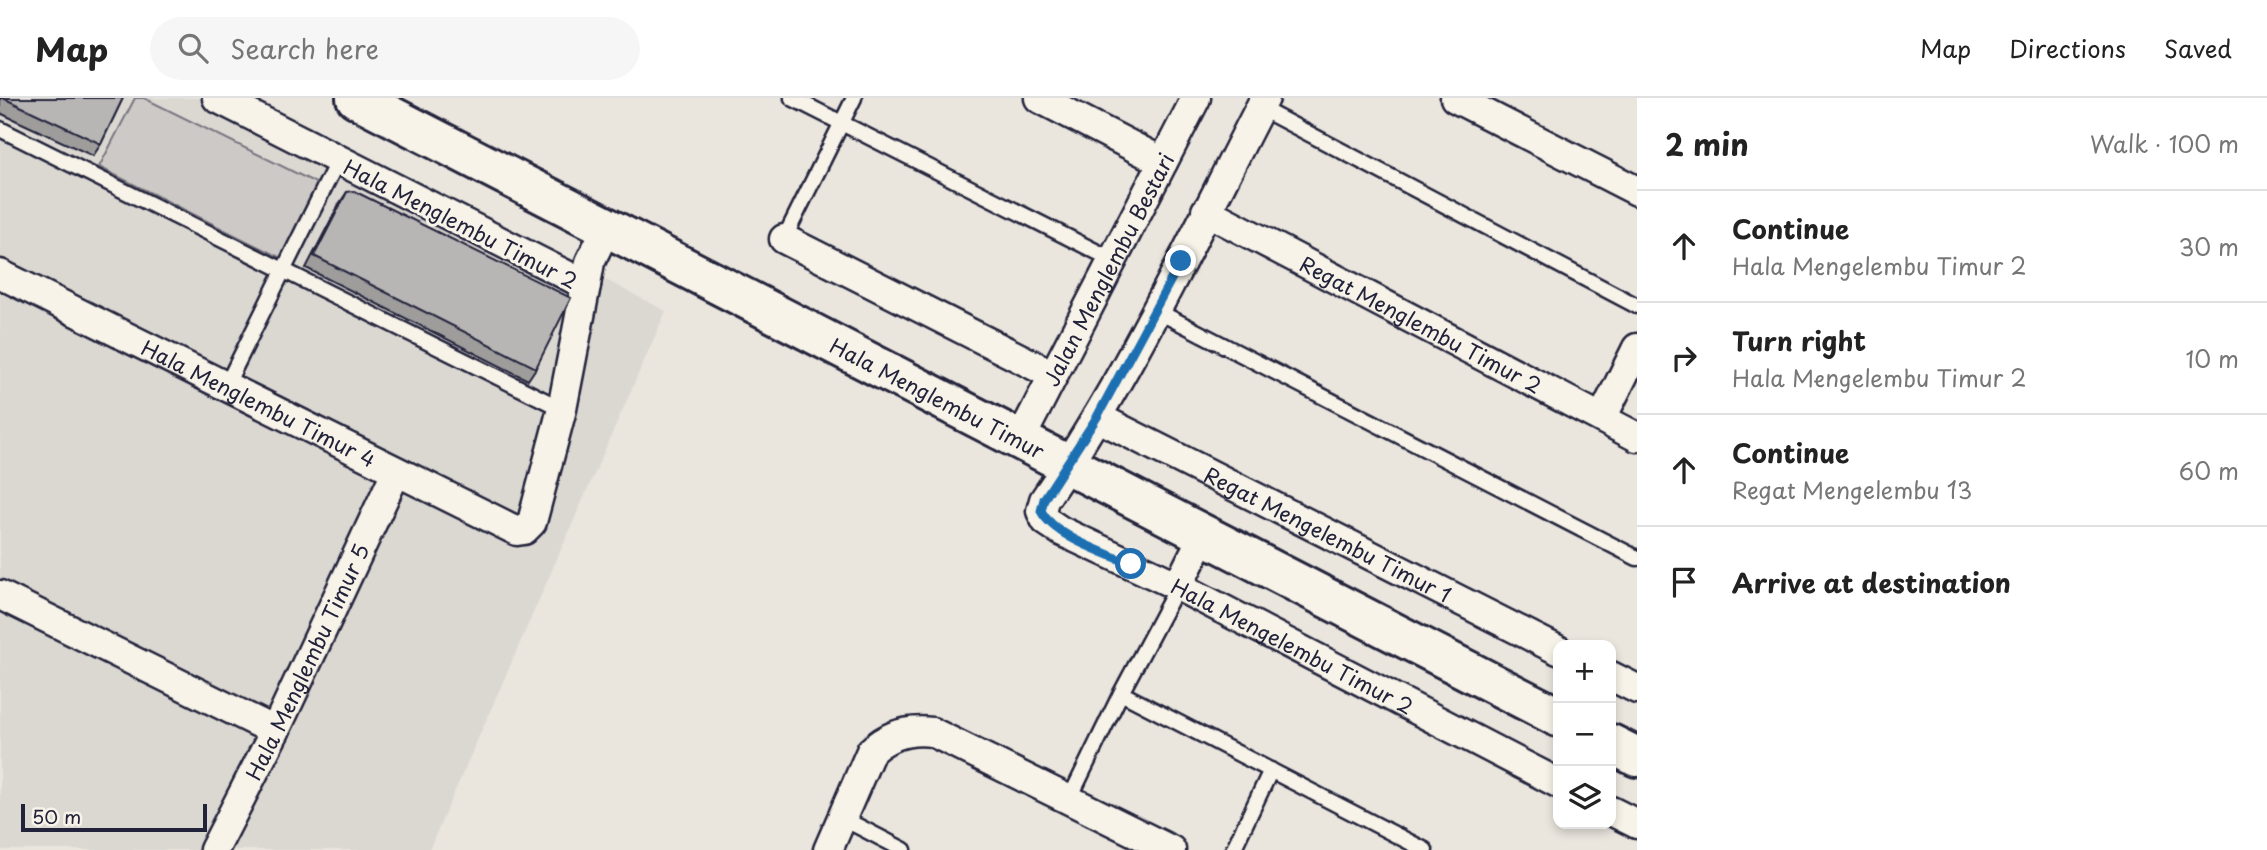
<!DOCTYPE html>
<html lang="en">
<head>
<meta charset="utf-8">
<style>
	:root { --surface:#fff; --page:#f6f6f6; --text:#222; --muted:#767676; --line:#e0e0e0 }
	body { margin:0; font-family:"Playpen Sans",sans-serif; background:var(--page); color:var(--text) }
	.controls { position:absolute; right:21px; bottom:21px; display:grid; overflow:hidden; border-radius:14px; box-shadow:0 4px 10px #0003 }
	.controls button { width:63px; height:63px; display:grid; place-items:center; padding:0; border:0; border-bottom:2px solid var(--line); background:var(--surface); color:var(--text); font:35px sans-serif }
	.scale { position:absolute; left:21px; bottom:18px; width:186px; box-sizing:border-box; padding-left:7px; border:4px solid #22223b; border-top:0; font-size:19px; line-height:24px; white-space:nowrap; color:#22223b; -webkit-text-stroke:5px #f7f3e8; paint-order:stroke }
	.stop { position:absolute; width:21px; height:21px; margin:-16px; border:5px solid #1f6fb2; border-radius:50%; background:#fff }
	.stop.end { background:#1f6fb2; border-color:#fff; box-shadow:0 2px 7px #0008 }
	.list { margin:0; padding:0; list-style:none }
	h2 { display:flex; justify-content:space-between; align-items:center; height:91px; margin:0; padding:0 28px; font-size:30px }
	h2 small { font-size:23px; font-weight:400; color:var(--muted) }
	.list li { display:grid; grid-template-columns:46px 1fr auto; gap:21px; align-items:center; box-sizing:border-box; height:112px; padding:0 28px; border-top:2px solid var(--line) }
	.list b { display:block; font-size:26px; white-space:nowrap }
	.list p { margin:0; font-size:23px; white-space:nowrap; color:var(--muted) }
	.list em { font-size:23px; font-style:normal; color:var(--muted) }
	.icon { flex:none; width:38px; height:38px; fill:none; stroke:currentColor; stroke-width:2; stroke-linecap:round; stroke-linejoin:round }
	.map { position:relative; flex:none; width:1637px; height:752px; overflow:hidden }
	header { display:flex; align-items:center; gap:42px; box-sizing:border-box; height:98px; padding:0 35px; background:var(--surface); border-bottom:2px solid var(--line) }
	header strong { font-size:33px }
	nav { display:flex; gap:38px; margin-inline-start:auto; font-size:24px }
	.search { width:490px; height:63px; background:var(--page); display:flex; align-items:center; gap:18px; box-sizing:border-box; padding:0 24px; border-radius:38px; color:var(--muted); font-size:26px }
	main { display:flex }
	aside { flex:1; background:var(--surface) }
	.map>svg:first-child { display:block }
	.built { fill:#dbd8d2 }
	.green { fill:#cdc9c6; stroke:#787680; stroke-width:2 }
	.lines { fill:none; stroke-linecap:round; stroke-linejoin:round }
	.lane-casing { stroke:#22223b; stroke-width:19 }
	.street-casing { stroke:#22223b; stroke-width:33 }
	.secondary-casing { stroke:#22223b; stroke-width:44 }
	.lane { stroke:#f7f3e8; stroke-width:14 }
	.street { stroke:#f7f3e8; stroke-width:28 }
	.secondary { stroke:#f7f3e8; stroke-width:38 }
	.wall { fill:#9e9d9c; stroke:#22223b; stroke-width:2 }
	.building { fill:#b8b6b5; stroke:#22223b; stroke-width:2 }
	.route { stroke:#1f6fb2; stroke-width:9 }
	.labels { text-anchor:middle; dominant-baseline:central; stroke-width:6; stroke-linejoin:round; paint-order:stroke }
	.street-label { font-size:21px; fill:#22223b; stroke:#f7f3e8 }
</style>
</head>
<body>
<header>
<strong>Map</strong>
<div class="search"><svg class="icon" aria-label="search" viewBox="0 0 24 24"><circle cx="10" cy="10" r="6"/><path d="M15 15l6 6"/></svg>Search here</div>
<nav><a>Map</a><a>Directions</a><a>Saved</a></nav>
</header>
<main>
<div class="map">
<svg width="1637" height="752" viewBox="0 0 1637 752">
	<rect width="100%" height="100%" fill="#eae6de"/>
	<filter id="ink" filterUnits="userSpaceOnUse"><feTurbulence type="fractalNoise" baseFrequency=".0143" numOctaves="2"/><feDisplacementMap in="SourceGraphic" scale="14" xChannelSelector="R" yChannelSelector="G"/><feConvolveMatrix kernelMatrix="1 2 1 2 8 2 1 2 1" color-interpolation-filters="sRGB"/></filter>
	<g filter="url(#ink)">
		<path class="built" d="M0,0h253l413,213 -237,539h-429z"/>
		<path class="green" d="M135,0h9l176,87 -35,75 -186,-93z"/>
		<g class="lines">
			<g class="lane-casing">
				<path id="lane" d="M792,0l321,162
					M1260,10l377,198
					M0,31l562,280
					M784,141l70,-141
					M1155,212l482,248
					M225,290l113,-228
					M1121,595l304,157
					M1069,702l52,-107 57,-107
					M842,720l62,32
					M1233,752l38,-80"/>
			</g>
			<g class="street-casing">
				<g id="street">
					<path d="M1039,0l124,64"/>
					<path id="s1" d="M1265,0c-70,135 -135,276 -221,402l-3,11 5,10 15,10 117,55 380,197"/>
					<path d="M1455,0l182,93"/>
					<path id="s2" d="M1206,113l431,226"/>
					<path d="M784,141l269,136"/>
					<path id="s3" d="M0,176l517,257 7,-1 8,-8 30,-113 24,-124 -369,-187"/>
					<path d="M586,187l4,-23 17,-35"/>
					<path id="s4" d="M1097,319l461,233"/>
					<path d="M1602,320l35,-70"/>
					<path id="s5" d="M1020,342l176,-342"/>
					<path d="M1178,488l25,-50"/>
					<path d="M0,497l275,136"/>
					<path d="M1611,578l26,13"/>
					<path d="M1611,713l26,13"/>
					<path id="s6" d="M214,752l61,-119 121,-259"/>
					<path d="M828,752l43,-99c17,-16 38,-22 61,-19l239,118"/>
				</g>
			</g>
			<g class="secondary-casing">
				<g id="secondary">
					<path id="s7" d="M356,0l1202,619"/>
					<path d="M1611,646l26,13"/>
				</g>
			</g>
			<use href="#lane" class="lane"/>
			<use href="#street" class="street"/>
			<use href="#secondary" class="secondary"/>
		</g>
		<path class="wall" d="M0,0h123l-22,46 -8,12 -93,-43z
			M347,94l189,176 -8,12 -222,-112 33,-64z"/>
		<path class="building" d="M3,0h120l-22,46z
			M354,93l217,107 -35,70 -222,-112 33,-64z"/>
	</g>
	<g class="lines" filter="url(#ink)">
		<path class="route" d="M1131,466c-27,-12 -76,-27 -90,-53l3,-12 53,-82 84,-156"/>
	</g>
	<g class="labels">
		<g class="street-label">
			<text transform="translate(461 125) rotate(27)">Hala Menglembu Timur 2</text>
			<text stroke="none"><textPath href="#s5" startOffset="192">Jalan Menglembu Bestari</textPath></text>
			<text stroke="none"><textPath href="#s2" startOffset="243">Regat Menglembu Timur 2</textPath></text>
			<text stroke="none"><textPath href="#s7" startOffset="654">Hala Menglembu Timur</textPath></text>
			<text stroke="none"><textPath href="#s3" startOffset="289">Hala Menglembu Timur 4</textPath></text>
			<text stroke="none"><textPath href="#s4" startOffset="259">Regat Mengelembu Timur 1</textPath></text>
			<text stroke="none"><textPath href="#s1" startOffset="758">Hala Mengelembu Timur 2</textPath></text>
			<text stroke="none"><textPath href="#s6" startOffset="210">Hala Menglembu Timur 5</textPath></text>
		</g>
	</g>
</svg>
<div class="controls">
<button>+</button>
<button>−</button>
<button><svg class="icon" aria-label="layers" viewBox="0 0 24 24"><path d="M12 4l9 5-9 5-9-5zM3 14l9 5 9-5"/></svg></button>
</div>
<div class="scale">50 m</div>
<div class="stop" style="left:1131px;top:466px"></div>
<div class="stop end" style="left:1181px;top:163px"></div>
</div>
<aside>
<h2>2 min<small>Walk · 100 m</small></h2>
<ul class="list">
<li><svg class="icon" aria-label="ahead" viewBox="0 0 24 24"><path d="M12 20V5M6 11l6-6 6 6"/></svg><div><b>Continue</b><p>Hala Mengelembu Timur 2</p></div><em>30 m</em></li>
<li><svg class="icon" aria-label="right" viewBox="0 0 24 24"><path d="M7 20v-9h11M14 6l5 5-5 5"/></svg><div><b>Turn right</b><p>Hala Mengelembu Timur 2</p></div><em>10 m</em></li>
<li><svg class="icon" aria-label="ahead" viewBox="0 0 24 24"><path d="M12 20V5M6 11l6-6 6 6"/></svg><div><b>Continue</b><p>Regat Mengelembu 13</p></div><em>60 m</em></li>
<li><svg class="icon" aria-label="arrive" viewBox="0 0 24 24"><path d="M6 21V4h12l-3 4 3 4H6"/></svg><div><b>Arrive at destination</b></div></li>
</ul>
</aside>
</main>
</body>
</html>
